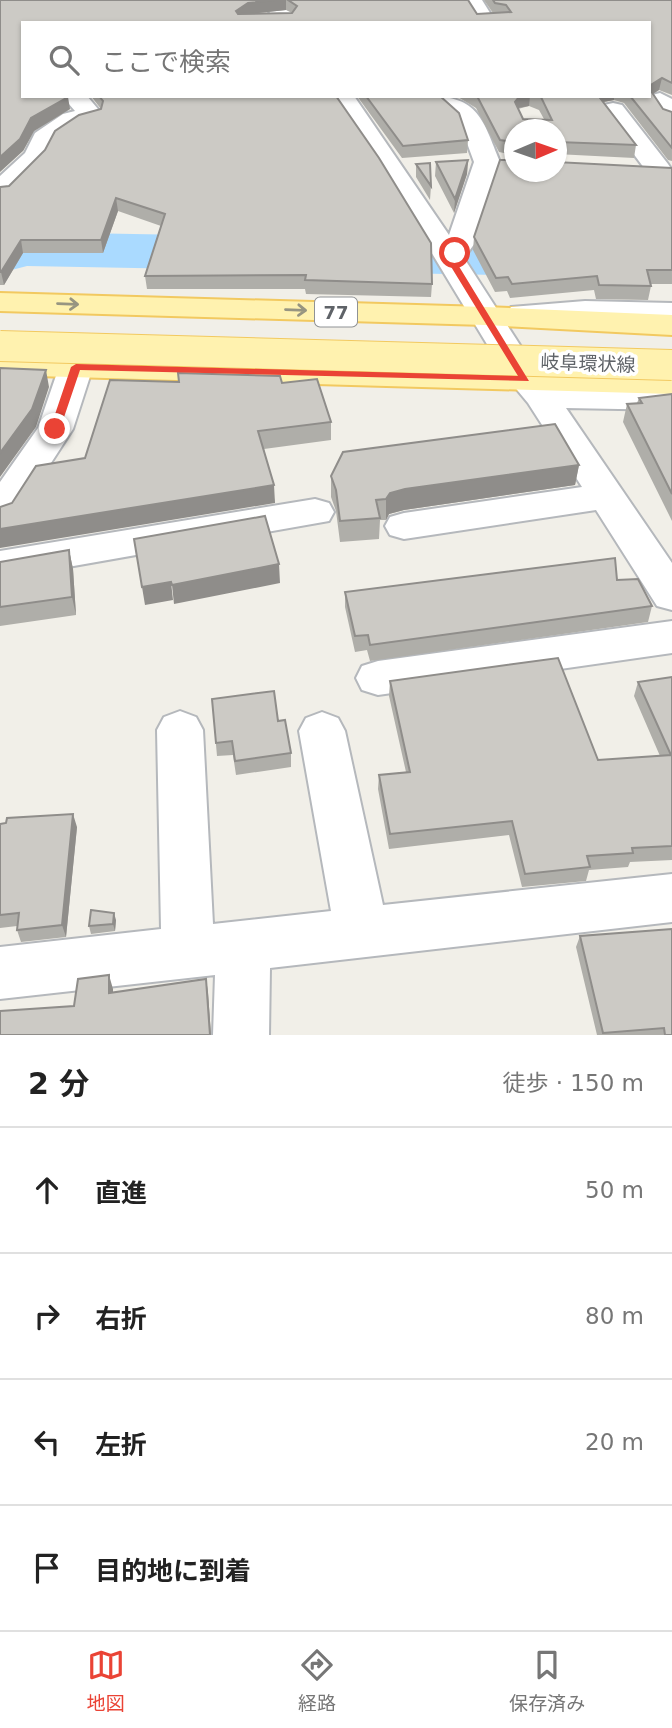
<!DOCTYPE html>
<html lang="ja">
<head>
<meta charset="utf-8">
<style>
	:root { --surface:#fff; --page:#f6f6f6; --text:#222; --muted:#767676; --line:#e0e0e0; --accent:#ea4335 }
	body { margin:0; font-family:"DejaVu Sans","Noto Sans JP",sans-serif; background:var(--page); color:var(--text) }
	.compass { position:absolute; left:504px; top:119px; width:63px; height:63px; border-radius:50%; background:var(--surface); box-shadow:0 2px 5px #0004; rotate:88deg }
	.stop { position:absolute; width:21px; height:21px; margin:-16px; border:5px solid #ea4335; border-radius:50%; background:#fff }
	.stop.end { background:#ea4335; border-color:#fff; box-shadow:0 2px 7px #0008 }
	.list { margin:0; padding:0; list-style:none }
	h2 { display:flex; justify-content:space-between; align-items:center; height:91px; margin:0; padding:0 28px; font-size:30px }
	h2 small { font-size:23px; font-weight:400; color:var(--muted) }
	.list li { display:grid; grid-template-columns:46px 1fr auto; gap:21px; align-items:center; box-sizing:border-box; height:126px; padding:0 28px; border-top:2px solid var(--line) }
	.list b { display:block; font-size:26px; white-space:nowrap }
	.list em { font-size:23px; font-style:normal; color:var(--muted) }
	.icon { flex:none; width:38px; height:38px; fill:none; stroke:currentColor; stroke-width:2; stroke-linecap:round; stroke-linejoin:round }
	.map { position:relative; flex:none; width:672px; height:1035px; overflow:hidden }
	.search { position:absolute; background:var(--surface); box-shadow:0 2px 5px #0004; left:21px; right:21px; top:21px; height:77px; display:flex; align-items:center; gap:18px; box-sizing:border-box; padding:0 24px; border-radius:0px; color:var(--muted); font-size:26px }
	.sheet { height:595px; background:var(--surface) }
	nav { display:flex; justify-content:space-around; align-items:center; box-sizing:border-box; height:98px; border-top:2px solid var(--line); background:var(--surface); font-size:19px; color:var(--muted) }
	nav a { display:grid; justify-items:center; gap:4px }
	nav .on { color:var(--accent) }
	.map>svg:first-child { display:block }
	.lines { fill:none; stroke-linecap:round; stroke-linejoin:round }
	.river { fill:#aadaff; fill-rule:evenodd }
	.street-casing { stroke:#b5b8bc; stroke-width:4 }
	.primary-casing { stroke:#f2c960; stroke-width:4 }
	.street { fill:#fff; fill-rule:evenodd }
	.primary { fill:#fff2af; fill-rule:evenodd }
	.primary-bridge-casing { stroke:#f2c960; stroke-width:32; stroke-linecap:butt }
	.primary-bridge { stroke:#fff2af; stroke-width:30 }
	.wall { fill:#afaea9; fill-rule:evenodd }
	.shaded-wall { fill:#8f8d8a }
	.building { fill:#cccac5; stroke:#8f8d8a; stroke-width:2 }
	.oneway { stroke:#979581 }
	.route { fill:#ea4335 }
	.labels { text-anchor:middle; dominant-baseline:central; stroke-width:7; stroke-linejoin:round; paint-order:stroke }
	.shield { fill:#fff; stroke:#8f9295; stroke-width:2 }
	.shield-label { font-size:18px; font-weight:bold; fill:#5f6368 }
	.street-label { font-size:19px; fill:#5f6368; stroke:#fff }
</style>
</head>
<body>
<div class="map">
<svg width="672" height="1035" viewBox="0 0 672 1035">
	<rect width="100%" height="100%" fill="#f1efe8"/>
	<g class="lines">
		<path class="river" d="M25,232l529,10 20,5 9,12 -9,12 -20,5 -527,-10 -27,7v-35z"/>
		<g class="street-casing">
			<path id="street" d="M260,0h21l18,23h-21z
				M462,0h20l10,16 12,3 3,4h-31z
				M660,93l12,6v23l-9,-2 -15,-20 4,-5z
				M62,96h25l16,19 -3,5 -20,5 -25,17 -10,19 -35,36 -10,2v-23l25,-23 10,-20 28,-19 12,-3z
				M330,96h24l95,139 25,-73 -14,-38 -32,-28c51,0 55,24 72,66l-25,81 -11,15 74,115 13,14 121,3v20l-106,-2 106,155v47l-15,-4 -61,-96 -192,29 -14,-4 -5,-9 5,-9 14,-4 178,-26 -54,-84 -20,-24 -127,-210z
				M613,103l9,2 46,59 4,6 -4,6h-18l-49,-66 3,-5z
				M585,301l87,2v18l-87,-2 -63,4 -11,-2 -5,-7 5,-7z
				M76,357l12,3 5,7 -20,62 -59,91 -14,4v-42l38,-54 21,-61 5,-7z
				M315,499l14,4 5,9 -5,9 -329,58v-28z
				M672,621v32l-294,42 -16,-5 -6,-12 6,-12 16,-5z
				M180,711l16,6 7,13 10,194 118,-13 -32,-180 7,-13 16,-6 16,6 7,13 38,174 289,-31v48l-402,46 -1,67h-56l2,-60 -215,24v-52l161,-18 -4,-199 7,-13z"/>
		</g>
		<g class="primary-casing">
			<path id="primary" d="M0,293l485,14 187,8v20l-187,-10 -485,-14z
				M0,355l672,19v20l-672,-19z"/>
		</g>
		<use href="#street" class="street"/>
		<use href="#primary" class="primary"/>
		<g class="primary-bridge-casing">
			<path id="primary-bridge" d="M0,346l672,19"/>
		</g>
		<use href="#primary-bridge" class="primary-bridge"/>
	</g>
	<path class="wall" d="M0,0h468l9,14 16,-1 -9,-13h188v95l-13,-5 -6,4 10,15 9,3v49l-4,-1 -44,-57 -10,-3 -10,2 32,43 -2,13 -78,-4v-24h-42v25l-15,-3 -23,-44 -18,-11 -5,-1h196v-73h-626l47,86 -36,22 -11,20zM286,10l6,3 -42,1zM529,106l10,4 5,9h-21l-5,-10z
		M91,96h245l96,188 -1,13 -125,-3 -1,-5h-158l-2,-13 16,-50 -43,-15 -15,42h-80l-19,32h-4v-98l9,-1 92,-77z
		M357,96h83l28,44 -1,13 -65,5z
		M468,160l-1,14 -13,39 -19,-37 1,-14z
		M416,164l15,22 -1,14 -14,-23z
		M672,168v116h-21v2l-3,14 -52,-1 -2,-9 -84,8 -3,-7 -12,1 -22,-42 1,-13z
		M179,382l103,1 49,39v18l-67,9 11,54h-263l73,-45z
		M672,394v127l-49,-99 4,-18 10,-1 2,-5z
		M579,465l-4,20 -171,25 -15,4 -3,6h-6l-1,19 -39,3 -4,-31 -5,-14v-21z
		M69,550l4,19 3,46 -76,11v-64z
		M617,580l35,26 -4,16 -278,39 -3,-11 -12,2 -10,-45v-15z
		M672,677v183l-42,2 -2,5 -39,3 -3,11 -64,6 -13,-52 -120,14 -11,-60 1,-14 27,-3 -17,-76 1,-15 208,79 62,-4 -26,-60 4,-14z
		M212,699l66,22 13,32v14l-55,8 -3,-20 -16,1z
		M0,824l77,3 -11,110 -45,5 -4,-12v-4l-17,2z
		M116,920l-1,11 -24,3 -2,-8z
		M580,936l92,99h-75l-21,-88z"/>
	<path class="shaded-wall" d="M276,0h10v10l-37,4 -13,9v-12l12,-8z
		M662,78l-3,12 -13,8 3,-2v-10z
		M520,96h10l-1,10 -11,2 -3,-6z
		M601,96h13v4l-11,2 -3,-4z
		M68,97l2,12 -36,22 -11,20 -23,21v-15l31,-39z
		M468,160l-1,14 -13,39 1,-14z
		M116,198l2,13 -15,42 -2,-13z
		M21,240l2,13 -19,32 -3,-13z
		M46,370l3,17 -13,40 -36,50v-24z
		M579,465l-4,20 -171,25 -15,4 -3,6v-21l4,-6 15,-4z
		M274,485l1,18 -275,45v-19z
		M69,550l4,19 3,46 -4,-18z
		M279,564l1,19 -106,21 -2,-19z
		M171,582l2,18 -28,5 -3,-18z
		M73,814l4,13 -11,110 -4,-12z
		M114,913l2,7 -1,11 -2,-7z
		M109,975l4,14v17l-4,-13z
		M206,979l2,13 3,43h-1z"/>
	<path class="building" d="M0,0h276l-28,3 -12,8 2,3 54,-1 5,-7 -9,-6h180l9,14 34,-2 -5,-7 -11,-2 -2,-3h179v83l-10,-5 -13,8v-63h-626v73h45v1l-37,21 -11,21 -20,18z
		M649,88l14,21 9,3v36l-42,-52h19z
		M99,96h237l43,62 52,85 1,41 -127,-4 1,-5 -161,1 20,-62 -49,-16 -15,42h-80l-20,32h-1v-85l9,-1 36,-36 10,-19 24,-16 22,-6 2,-8z
		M366,96h74l19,17 9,27 -65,6z
		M477,96h43l-5,6 8,17 29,1 -11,-23 -4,-1h64l-1,2 36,47 -78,-3 -2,7v-19h-42v12l-14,-2z
		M468,160l-13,39 -19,-37z
		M500,160h14v12h42v-10l116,6v102h-25l4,16 -52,-1 -2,-9 -85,8 -4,-7 -12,1 -22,-41z
		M430,163l1,23 -15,-22z
		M0,368l46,2 -14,39 -32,44z
		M178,373l102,3 2,7 35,-4 14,43 -73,9 16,54 -274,44v-22l12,-4 24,-37 49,-8 25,-78 69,2z
		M672,394v100l-45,-90 15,-1 -3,-5z
		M555,424l24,41 -174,24 -15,4 -4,6 -10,1 4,18 -40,3 -4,-31 -5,-14 12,-24z
		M265,516l14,48 -107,21 -1,-3 -29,5 -8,-48z
		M69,550l3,47 -72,10v-45z
		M615,558l2,22 21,-1 14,27 -282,39 -2,-10 -13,1 -10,-44z
		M558,658l40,102 73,-5 -33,-73 34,-5v169l-40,2 1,5 -46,3 3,11 -65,7 -13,-53 -122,13 -11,-59 31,-3 -20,-91z
		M274,691l4,30 7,-1 6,33 -56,8 -3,-20 -16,2 -4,-44z
		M73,814l-11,111 -45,5 2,-17 -19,2v-91l6,-1 1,-5z
		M91,910l23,3 -1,11 -24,2z
		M672,929v106h-7l-1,-7 -61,5 -23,-97z
		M109,975v18l97,-14 4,56h-210v-24l74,-5 4,-27z"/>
	<defs><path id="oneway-shaft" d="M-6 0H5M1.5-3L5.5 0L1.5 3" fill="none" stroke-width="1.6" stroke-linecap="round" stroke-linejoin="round" transform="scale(1.75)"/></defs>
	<g class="oneway">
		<use href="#oneway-shaft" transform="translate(68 304) rotate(2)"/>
		<use href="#oneway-shaft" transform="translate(296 310) rotate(2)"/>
	</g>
	<path class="route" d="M446,250l13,3 -7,2 77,126 -449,-11 -20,59 -5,3 -5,-3 21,-62 5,-3 442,12 -76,-124z"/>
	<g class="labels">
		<rect class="shield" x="315" y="297.5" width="42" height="29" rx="5"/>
		<g class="shield-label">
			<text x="336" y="312">77</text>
		</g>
		<g class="street-label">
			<text transform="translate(588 363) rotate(2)">岐阜環状線</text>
		</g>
	</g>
</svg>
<svg class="compass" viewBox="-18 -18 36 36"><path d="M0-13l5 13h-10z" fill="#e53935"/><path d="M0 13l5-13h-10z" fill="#767676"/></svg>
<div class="stop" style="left:455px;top:253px"></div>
<div class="stop end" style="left:55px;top:429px"></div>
<div class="search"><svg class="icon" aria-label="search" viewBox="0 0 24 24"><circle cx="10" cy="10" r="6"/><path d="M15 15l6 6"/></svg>ここで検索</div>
</div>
<section class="sheet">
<h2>2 分<small>徒歩 · 150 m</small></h2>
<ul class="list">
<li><svg class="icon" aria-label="ahead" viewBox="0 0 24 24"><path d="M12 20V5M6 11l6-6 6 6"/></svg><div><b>直進</b></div><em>50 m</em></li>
<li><svg class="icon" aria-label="right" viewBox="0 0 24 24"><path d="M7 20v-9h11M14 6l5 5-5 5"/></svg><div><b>右折</b></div><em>80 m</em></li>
<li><svg class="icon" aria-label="left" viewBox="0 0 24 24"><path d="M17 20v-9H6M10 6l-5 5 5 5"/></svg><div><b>左折</b></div><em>20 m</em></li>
<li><svg class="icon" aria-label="arrive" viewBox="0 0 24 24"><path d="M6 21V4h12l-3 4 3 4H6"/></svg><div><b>目的地に到着</b></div></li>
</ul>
</section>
<nav>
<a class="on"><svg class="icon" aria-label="map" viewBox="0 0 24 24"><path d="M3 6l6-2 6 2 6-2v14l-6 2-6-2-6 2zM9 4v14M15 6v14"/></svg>地図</a>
<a><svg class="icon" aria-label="directions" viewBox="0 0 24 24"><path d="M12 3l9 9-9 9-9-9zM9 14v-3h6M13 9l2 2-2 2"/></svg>経路</a>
<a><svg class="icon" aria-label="saved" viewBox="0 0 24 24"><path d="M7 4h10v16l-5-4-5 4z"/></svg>保存済み</a>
</nav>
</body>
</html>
